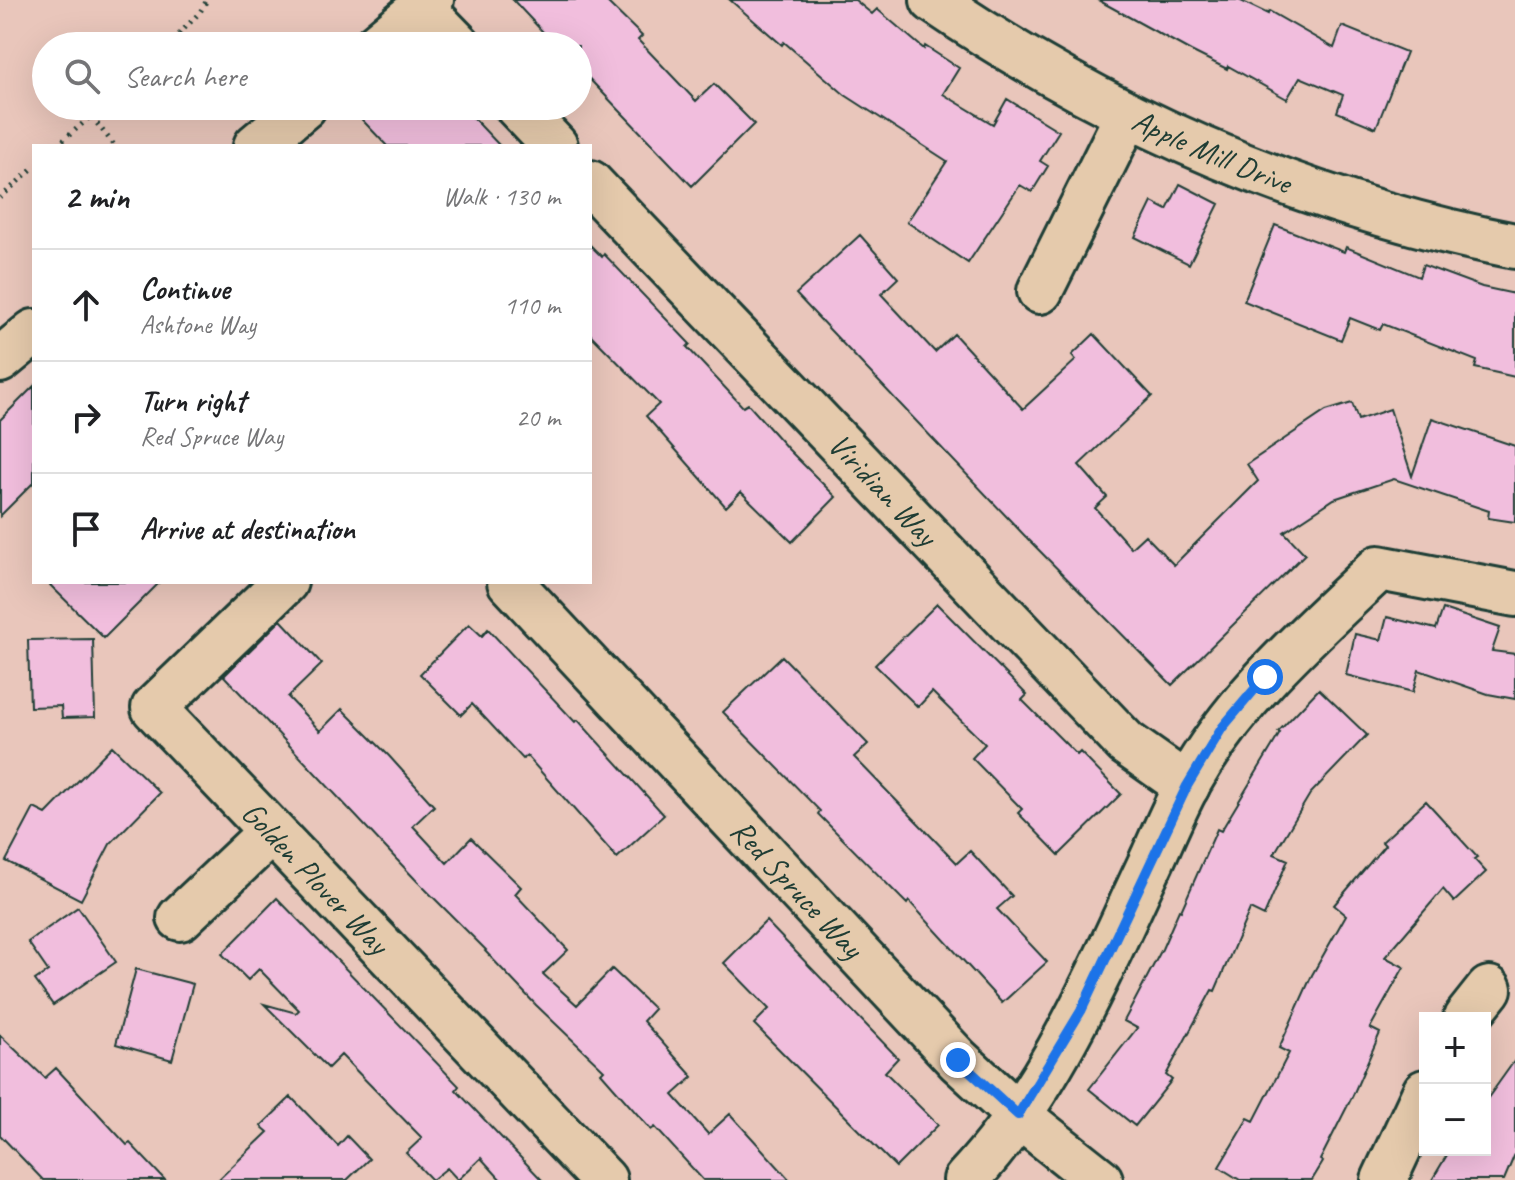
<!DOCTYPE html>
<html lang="en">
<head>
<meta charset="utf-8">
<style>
	:root { --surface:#fff; --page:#f6f6f6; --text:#202124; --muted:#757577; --line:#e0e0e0 }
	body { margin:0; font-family:Caveat,sans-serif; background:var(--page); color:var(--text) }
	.controls { position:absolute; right:24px; bottom:24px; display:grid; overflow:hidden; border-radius:0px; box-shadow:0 8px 32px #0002 }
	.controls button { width:72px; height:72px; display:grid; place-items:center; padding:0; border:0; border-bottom:2px solid var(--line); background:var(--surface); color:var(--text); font:40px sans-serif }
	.stop { position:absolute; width:24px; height:24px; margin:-18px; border:6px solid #1a73e8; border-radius:50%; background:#fff }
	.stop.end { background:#1a73e8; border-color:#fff; box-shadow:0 2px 8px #0008 }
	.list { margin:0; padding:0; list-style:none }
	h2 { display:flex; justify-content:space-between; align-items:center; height:104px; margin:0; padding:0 32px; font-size:34px }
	h2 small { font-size:26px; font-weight:400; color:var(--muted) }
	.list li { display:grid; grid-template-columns:52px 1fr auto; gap:24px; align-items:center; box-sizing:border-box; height:112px; padding:0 32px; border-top:2px solid var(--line) }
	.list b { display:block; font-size:30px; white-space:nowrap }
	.list p { margin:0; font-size:26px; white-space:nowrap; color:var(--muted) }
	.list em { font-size:26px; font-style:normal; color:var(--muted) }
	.icon { flex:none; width:44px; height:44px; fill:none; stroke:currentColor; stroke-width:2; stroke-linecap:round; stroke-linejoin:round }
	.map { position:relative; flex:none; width:1515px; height:1180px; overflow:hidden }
	.search { position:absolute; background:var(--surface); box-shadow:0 8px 32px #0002; left:32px; top:32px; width:560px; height:88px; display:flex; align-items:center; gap:20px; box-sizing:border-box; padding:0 28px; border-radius:44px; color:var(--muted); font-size:30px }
	.panel { position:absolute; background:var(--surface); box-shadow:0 8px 32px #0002; left:32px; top:144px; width:560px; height:440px; border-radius:0px }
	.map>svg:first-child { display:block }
	.building { fill:#f1bedd; stroke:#1f3d34; stroke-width:2 }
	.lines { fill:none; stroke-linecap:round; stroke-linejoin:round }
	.minor-casing { stroke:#1f3d34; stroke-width:50 }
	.path { stroke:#1f3d34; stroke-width:5; stroke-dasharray:2 6; stroke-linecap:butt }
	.minor { stroke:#e5caac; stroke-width:44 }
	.route { stroke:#1a73e8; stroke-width:10 }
	.labels { text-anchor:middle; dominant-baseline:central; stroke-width:8; stroke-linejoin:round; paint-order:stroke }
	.street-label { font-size:32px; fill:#1f3d34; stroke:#e5caac }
</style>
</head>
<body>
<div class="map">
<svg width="1515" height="1180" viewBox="0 0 1515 1180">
	<rect width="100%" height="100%" fill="#e9c6bb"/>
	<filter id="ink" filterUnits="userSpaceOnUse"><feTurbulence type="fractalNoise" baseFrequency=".0125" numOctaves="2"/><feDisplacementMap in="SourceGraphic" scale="16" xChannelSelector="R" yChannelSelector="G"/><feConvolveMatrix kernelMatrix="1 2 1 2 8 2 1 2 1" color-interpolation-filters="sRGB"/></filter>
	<g filter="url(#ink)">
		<path class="building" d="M513,0h92l37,36 -4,4 58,61 18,-17 40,40 -62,62 -114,-119v-21h-22z
			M730,0h125l17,14 5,-5 47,40 1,-3 34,22 -16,26 50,30 14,-25 52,32 -19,30 8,5 -16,26 -12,-7 -52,78 -61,-41 40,-61 -102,-66 -61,-53 -2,3z
			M1098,0h141l29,14 1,-3 65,37 8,-22 64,26 -30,76 -39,-16 6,-17 -43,-18 -13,22 -59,-33 -1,3 -36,-18z
			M349,106h113l38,40h-113z
			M1180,184l39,20 -30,60 -54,-27 17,-35 15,8z
			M1275,225l69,27 2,-5 73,30 4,-12 59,22 33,7v83l-40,-9 2,-7 -94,-37 -3,6 -30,-12 -9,22 -97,-39z
			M860,235l38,43 -17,16 54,58 19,-18 69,75 53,-49 -4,-5 22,-21 58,62 -73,69 28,32 -12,11 36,40 14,-13 29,30 84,-84 -11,-17 79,-53 26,-8 6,17 32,-11 22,67 20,-58 83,28v76l-27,-4 1,-7 -95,-32 -60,20 -50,33 21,22 -133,131 -148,-150 -228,-241z
			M590,245l12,12 2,-3 86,90 -3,3 56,60 5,-3 40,45 48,48 -44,45 -51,-50 -15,15 -80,-91 13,-12 -69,-70z
			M34,386v96l-34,34v-96z
			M47,582h113l-56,56z
			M937,604l90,91 -5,5 55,55 3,-3 41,42 -62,61 -41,-42 4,-4 -50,-51 13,-14 -53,-52 -14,15 -43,-42z
			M1443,609l57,19 -8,23 23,3v45l-27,-5 -69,-24 -6,22 -67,-17 9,-41 26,6 6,-23 49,12z
			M281,620l41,44 -34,33 32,34 22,-22 47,47 45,50 -21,20 34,37 24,-25 50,49 -6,7 53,56 -25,24 34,31 35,-36 42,40 -11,12 50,56 -20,18 35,39 22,-20 60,66h-87l-48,-53 -4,3 -50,-57 3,-3 -68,-65 -51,-54 1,-1 -71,-71 -191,-203z
			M469,624l13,12 6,-7 87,93 3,-2 86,95 -47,43 -90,-102 -4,3 -51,-55 -11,11 -41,-41z
			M93,639l2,78 -33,1 -1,-12 -31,1 -2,-67z
			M782,656l86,88 -14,13 103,106 13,-12 42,45 -15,13 50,53 -45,41 -93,-102 -2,3 -89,-90 2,-3 -97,-99z
			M1319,689l48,46 -57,59 -36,60 14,6 -24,56 -14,-7 -35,82 -3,-1 -46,85 6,5 -37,46 -46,-37 48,-61 -13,-7 38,-72 17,-39 2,1 36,-82 4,2 59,-98 -2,-1z
			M112,746l48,47 -50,51 -29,56 -75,-39 28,-53 12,6z
			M1426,801l51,56 -3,2 12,13 -32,30 -11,-13 -58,68 19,10 -34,61 10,5 -27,62 -33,65 3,2 -11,18h-72l-21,-13 29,-49 6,3 35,-68 -10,-5 33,-73 34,-60 -12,-10 51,-60 -3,-3z
			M277,898l182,188 -3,4 86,90h-41l-20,-22 -23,22 -11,-12 -15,12 -26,-27 16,-15 -81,-83 -13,13 -64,-64 32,9 3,-3 -40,-41 -11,11 -26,-26z
			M78,907l38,55 -63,43 -18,-25 13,-9 -20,-29z
			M766,921l132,137 -13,14 53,53 -42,42 -142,-143 15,-15 -45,-46z
			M136,969l57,15 -21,76 -56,-16z
			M0,1035l45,43 11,-10 71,77 3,-2 35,37h-122l-43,-45z
			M1515,1060v94l-11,26h-72l18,-30h35v-48z
			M291,1097l47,49 9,-10 22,23 -22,21h-129l50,-48 -7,-6z"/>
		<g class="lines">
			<g class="minor-casing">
				<g id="minor">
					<path id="s1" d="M933,0c177,120 372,205 582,246"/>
					<path d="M422,8l37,38"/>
					<path d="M376,46l55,-46"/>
					<path d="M517,106l38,40"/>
					<path d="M256,146l48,-40"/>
					<path id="s2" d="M590,183l536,560 61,43"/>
					<path d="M1040,291l87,-175"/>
					<path d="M0,360l34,-28"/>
					<path id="s3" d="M285,582l-131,126 450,472"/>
					<path id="s4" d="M510,582l448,478 60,55 82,65"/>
					<path d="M180,918l91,-86"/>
					<path d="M1466,1018l23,-29"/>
					<path d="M966,1180c85,-90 133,-208 185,-318 12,-26 23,-53 36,-77 49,-88 120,-149 192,-217l136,26"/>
					<path d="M1384,1180l41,-88"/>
				</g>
			</g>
			<path class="path" d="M168,46l32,-34 7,-12
				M101,106l-10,10 24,30
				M57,146l34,-30
				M0,198l34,-31"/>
			<use href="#minor" class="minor"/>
		</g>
	</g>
	<g class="lines" filter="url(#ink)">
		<path class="route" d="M958,1060l60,55 63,-104 106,-225 35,-58 43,-51"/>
	</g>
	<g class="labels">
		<g class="street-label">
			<text stroke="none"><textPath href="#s1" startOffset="318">Apple Mill Drive</textPath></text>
			<text stroke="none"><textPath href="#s2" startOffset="424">Viridian Way</textPath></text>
			<text stroke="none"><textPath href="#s3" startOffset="416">Golden Plover Way</textPath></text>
			<text stroke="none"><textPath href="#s4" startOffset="420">Red Spruce Way</textPath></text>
		</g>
	</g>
</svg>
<div class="controls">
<button>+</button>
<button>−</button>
</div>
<div class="stop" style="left:1265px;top:677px"></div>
<div class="stop end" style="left:958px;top:1060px"></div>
<div class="search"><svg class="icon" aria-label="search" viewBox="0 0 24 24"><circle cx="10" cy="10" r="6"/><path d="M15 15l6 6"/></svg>Search here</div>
<section class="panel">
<h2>2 min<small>Walk · 130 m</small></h2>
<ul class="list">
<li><svg class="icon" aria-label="ahead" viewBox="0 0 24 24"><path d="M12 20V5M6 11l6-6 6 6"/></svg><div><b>Continue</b><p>Ashtone Way</p></div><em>110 m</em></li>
<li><svg class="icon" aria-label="right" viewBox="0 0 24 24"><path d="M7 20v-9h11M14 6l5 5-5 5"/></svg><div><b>Turn right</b><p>Red Spruce Way</p></div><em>20 m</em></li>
<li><svg class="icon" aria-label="arrive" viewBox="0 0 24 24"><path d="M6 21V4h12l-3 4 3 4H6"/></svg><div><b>Arrive at destination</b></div></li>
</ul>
</section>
</div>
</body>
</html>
